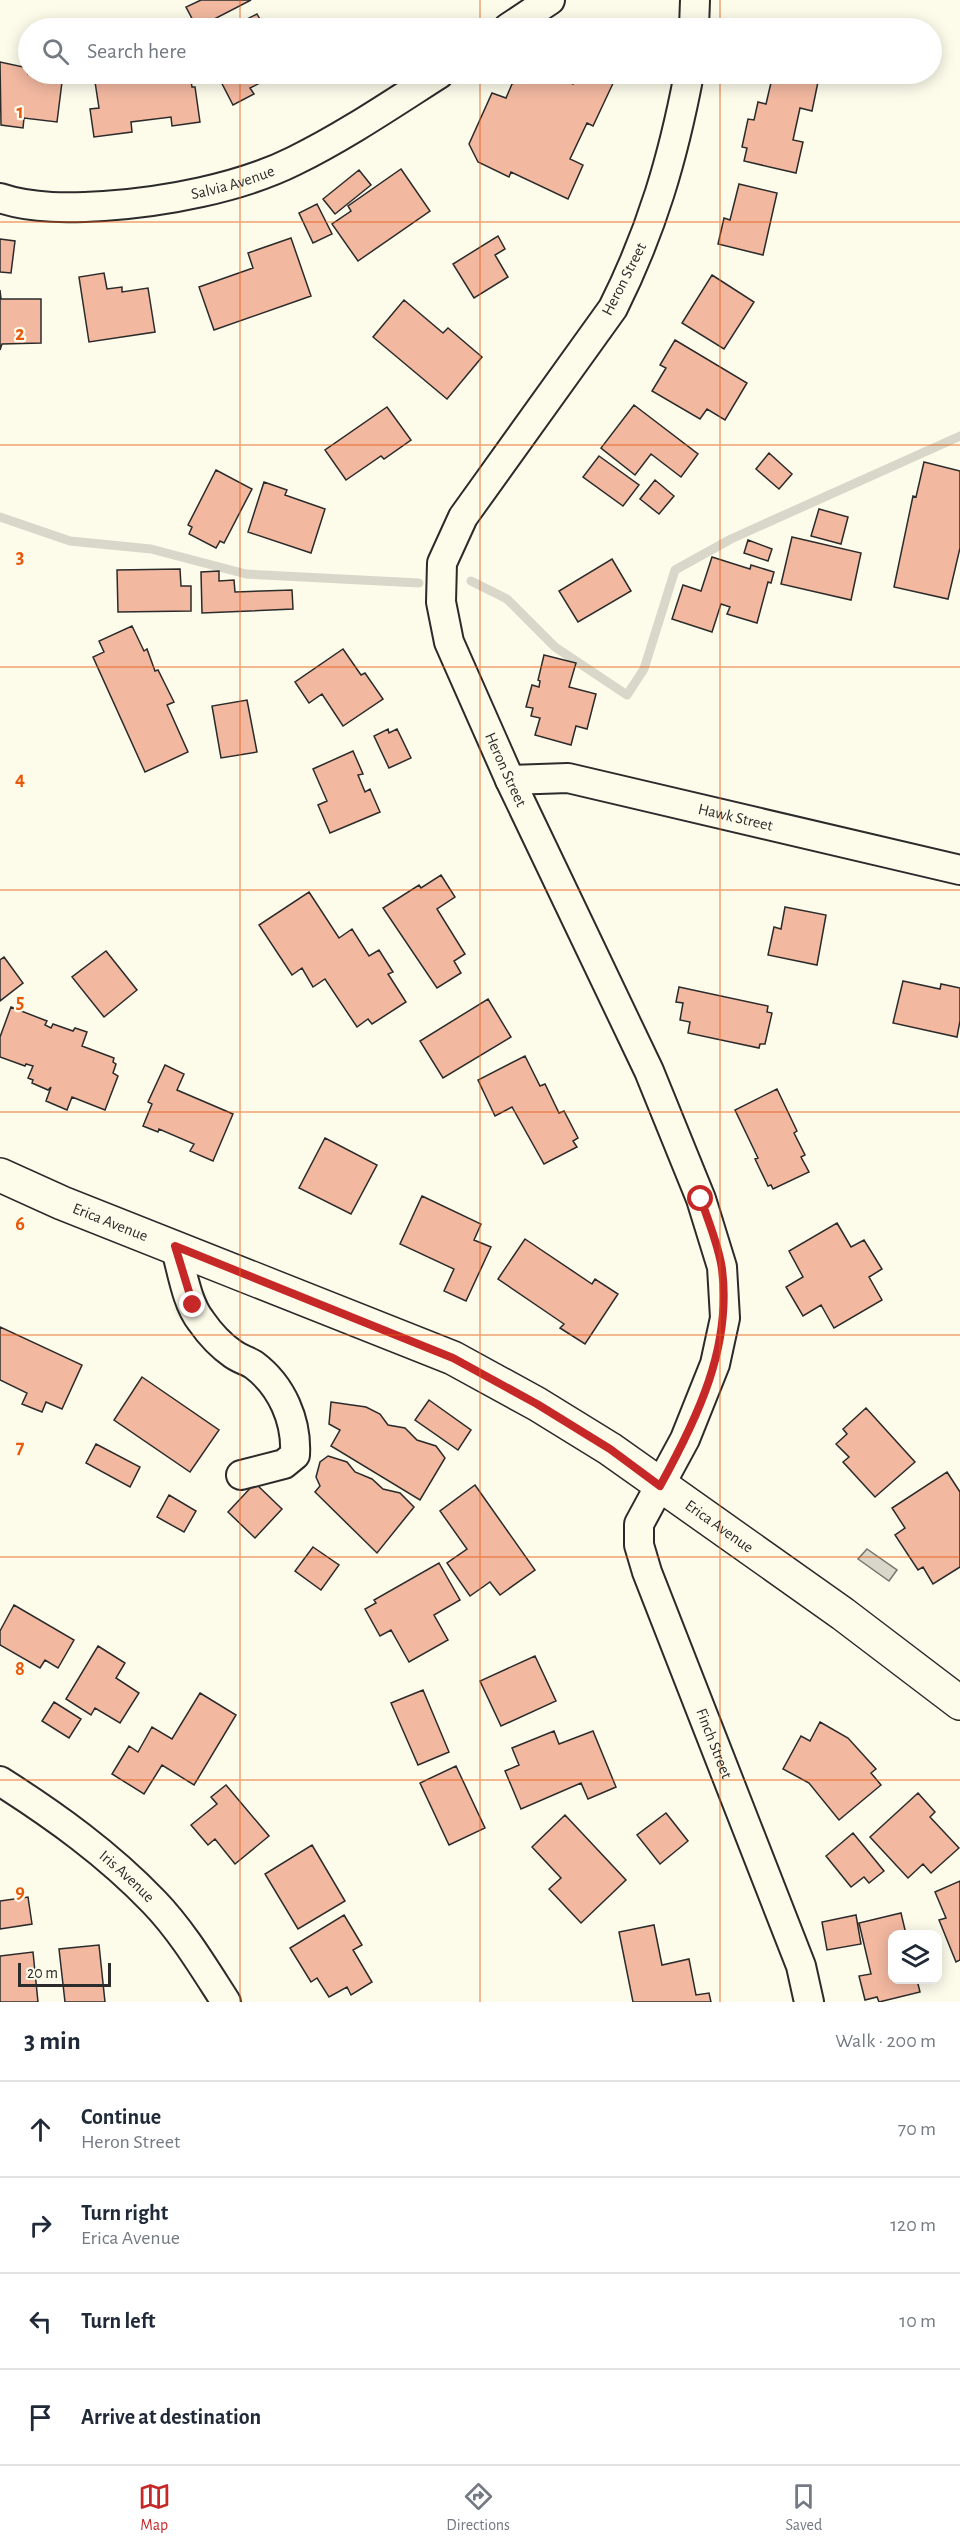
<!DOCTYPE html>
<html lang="en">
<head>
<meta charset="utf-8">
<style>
	:root { --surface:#fff; --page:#f2f2f3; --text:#1f2937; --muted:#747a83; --line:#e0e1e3; --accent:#c62828 }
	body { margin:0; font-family:"Alegreya Sans",sans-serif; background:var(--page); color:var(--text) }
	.controls { position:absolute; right:18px; bottom:18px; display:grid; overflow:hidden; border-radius:12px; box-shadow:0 3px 15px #0003 }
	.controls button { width:54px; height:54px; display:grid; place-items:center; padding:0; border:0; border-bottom:2px solid var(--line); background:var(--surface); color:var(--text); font:30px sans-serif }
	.scale { position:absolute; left:18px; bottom:15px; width:93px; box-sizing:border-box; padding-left:6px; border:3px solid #2b2b2b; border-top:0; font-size:16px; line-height:21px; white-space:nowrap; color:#2b2b2b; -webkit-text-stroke:4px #fdfbea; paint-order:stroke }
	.stop { position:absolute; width:18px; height:18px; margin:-14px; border:4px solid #c62828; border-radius:50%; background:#fff }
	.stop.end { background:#c62828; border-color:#fff; box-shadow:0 2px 6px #0008 }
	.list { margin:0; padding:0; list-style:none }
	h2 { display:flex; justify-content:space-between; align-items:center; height:78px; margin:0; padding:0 24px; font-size:26px }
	h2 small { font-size:20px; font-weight:400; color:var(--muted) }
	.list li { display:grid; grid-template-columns:39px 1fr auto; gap:18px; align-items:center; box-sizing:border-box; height:96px; padding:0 24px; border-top:2px solid var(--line) }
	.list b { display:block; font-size:22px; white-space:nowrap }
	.list p { margin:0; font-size:20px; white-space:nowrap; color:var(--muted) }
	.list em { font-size:20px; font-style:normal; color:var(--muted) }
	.icon { flex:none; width:33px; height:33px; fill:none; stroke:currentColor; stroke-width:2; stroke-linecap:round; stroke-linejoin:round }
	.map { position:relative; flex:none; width:960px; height:2002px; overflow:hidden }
	.search { position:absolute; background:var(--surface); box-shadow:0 3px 15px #0003; left:18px; right:18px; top:18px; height:66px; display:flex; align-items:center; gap:15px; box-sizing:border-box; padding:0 21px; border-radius:33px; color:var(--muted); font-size:22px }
	.sheet { height:462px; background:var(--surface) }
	nav { display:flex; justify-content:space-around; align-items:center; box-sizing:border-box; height:84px; border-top:2px solid var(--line); background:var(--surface); font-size:16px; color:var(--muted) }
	nav a { display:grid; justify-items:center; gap:3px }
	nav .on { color:var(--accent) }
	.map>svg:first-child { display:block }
	.water { fill:#d8d7c9; stroke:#74746e; stroke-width:1.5 }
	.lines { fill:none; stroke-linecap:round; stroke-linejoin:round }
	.stream { stroke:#d8d7c9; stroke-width:9 }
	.building { fill:#f2b8a0; stroke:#2b2b2b; stroke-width:1.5 }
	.street-casing { stroke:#2b2b2b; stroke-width:32 }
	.secondary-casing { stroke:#2b2b2b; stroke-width:36 }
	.street { stroke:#fdfbea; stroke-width:28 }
	.secondary { stroke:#fdfbea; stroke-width:33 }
	.route { stroke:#c62828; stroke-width:8 }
	.grid { fill:none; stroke:#e8590c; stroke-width:1.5; stroke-opacity:0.55 }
	.labels { text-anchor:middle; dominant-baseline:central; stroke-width:4.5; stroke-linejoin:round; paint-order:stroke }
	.street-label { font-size:16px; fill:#2b2b2b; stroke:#fdfbea }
	.grid-label { font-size:20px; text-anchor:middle; font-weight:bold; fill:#e8590c; stroke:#fdfbea; stroke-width:4.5; stroke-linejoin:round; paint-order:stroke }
</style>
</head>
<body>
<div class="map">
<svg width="960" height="2002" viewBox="0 0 960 2002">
	<rect width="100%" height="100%" fill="#fdfbea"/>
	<path class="water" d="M867,1549l30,21 -8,11 -31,-22z"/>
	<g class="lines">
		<path class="stream" d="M0,517l70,24 81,8 95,25 173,9
			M471,581l36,18 48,48 72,48 17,-26 31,-99 56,-31 229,-103"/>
	</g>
	<path class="building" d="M201,0h50l-54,28 -11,-21z
		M257,14l8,14h-36z
		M0,62l28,6v6h35l-6,48 -33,-4 -1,10 -22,-3z
		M111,74h19l1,3 59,-3 2,13h3l5,35 -28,4 -1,-9 -40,5 1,10 -38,5 -4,-28 9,-1 -4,-26 10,-1 -1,-6z
		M217,74h61l-28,14 4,6 -21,11z
		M531,74h21l21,10 5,-10h31l7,3 -23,49 -6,-3 -17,36 13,6 -15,34 -57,-27 -2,5 -31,-15 -9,-18 23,-51 14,5 6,-14z
		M773,74h28l18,3 -7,34 -12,-3 -7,32 10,2 -7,31 -52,-12 3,-13 -5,-1 6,-28 6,1 4,-18 8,2z
		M401,169l29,42 -72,50 -26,-37 19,-13 -3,-5z
		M359,170l12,15 -36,29 -12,-15z
		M739,184l38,9 -14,62 -45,-11 6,-26 6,2z
		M317,204l15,30 -19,9 -14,-30z
		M498,236l7,13 -10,6 13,22 -34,21 -21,-34z
		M291,238l20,58 -97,34 -15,-43 54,-19 -5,-15z
		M0,239l15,2 -4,32 -11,-1z
		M104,273l3,16 15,-2v5l26,-4 7,44 -66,10 -10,-65z
		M712,275l42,27 -30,47 -42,-26z
		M0,290l1,9h40v44l-39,1 -2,6z
		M404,300l39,33 5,-5 34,29 -35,42 -74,-62z
		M675,340l72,43 -22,37 -18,-11 -7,10 -48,-28 14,-23 -6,-3z
		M634,405l64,49 -17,23 -30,-23 -16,21 -34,-27z
		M387,407l24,33 -27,19 -3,-3 -35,24 -21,-30z
		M769,453l23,21 -13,15 -23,-20z
		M599,456l40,29 -16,21 -40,-29z
		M924,462l36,9v77l-12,51 -54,-12 19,-91 3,1z
		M216,470l36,19 -28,54 -4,-2 -4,7 -27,-14 3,-7 -4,-2z
		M655,480l19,16 -15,18 -19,-15z
		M264,482l23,8 -2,5 40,14 -14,44 -63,-21z
		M819,509l29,8 -7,27 -30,-8z
		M792,537l69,16 -10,47 -70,-16z
		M748,540l24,9 -4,12 -24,-8z
		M712,557l38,12 1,-4 23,7 -3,11 -3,-1 -11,41 -30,-9 3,-7 -9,-3 -9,28 -40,-13 11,-34 18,6z
		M612,559l19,32 -53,31 -19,-31z
		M180,569l1,17h10v25l-73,1 -1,-42z
		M219,571v10l15,-1 1,12 57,-2 1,19 -91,4 -1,-41z
		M132,626l12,25 3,-2 8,22 3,-1 16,32 -7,3 21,47 -43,20 -52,-115 11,-5 -5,-11z
		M343,649l18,26 4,-2 18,26 -40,27 -21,-32 -13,9 -14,-21z
		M544,655l32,8 -7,24 27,7 -9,35 -11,-3 -5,19 -36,-10 5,-17 -9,-2 2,-8 -7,-1 6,-22 7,2 1,-6 -2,-1z
		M247,700l10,52 -36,6 -9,-52z
		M388,729l1,4 8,-4 14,29 -22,10 -15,-32z
		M353,751l10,23 -5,1 7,17 5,-3 10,23 -50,21 -12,-28 9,-4 -14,-32z
		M441,875l14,22 -18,12 28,45 -11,7 7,12 -24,15 -54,-80 36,-23 2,3z
		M309,892l30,46 13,-9 17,27 10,-6 14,22 -5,2 18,28 -34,22 -4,-5 -11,8 -32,-48 -12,8 -11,-19 -10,7 -33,-50z
		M785,907l41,8 -9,50 -49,-10 6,-28 7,2z
		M106,951l31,39 -33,27 -32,-40z
		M4,957l19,26 -23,18v-41z
		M903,981l37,8 1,-5 19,4v33l-3,16 -64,-14z
		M679,987l89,19 -1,6 5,1 -7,31h-5l-1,4 -71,-15 2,-11 -10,-2 3,-17 -7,-1z
		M488,999l23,38 -68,41 -23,-37z
		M11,1007l36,14 -2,4 6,3 2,-4 20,7 2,-3 12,4 -5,14 32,12 -1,4 3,2 -3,9 5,3 -13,34 -33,-13 -5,13 -21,-9 5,-14 -3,3 -16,-7 1,-3 -5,-2 5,-12 -7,-2 -1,2 -25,-9v-20z
		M525,1056l15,30 5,-2 14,29 5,-2 14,27 -5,3 4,6 -33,17 -32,-57 -17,9 -17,-36z
		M165,1065l19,9 -7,16 56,24 -20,47 -23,-10 4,-7 -35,-15 -1,3 -15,-6 9,-22 -4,-2z
		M777,1089l20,42 -3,2 11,22 -4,2 8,15 -36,17 -2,-4 -3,1 -13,-27 3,-1 -23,-48z
		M325,1138l52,27 -26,49 -52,-26z
		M422,1196l59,28 -7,16 17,7 -25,54 -22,-10 10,-22 -54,-25z
		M837,1223l14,24 13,-7 18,29 -13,8 13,23 -48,28 -13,-23 -18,11 -17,-29 17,-10 -14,-26z
		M525,1239l67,45 3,-5 23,15 -33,50 -25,-16 4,-4 -66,-45z
		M0,1327l82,38 -20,44 -16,-7 -4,10 -20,-8 5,-11 -27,-13z
		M142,1377l77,53 -29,42 -76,-52z
		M429,1400l42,30 -13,20 -43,-30z
		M331,1402l35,5 14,7 8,11 17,3 12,12 19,6 9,12 -25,42 -89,-54 9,-16 -11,-6z
		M866,1408l49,54 -40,35 -32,-35 6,-5 -13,-13 11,-10 -4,-5z
		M96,1444l44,23 -10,20 -44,-24z
		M328,1456l19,6 8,10 17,7 11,10 17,4 14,14 -37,46 -62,-61 5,-6 -4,-9 4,-15z
		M947,1472l13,20v75l-27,17 -10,-17 -5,3 -23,-35 10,-7 -13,-20z
		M255,1483l27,26 -27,29 -27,-26z
		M475,1485l60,85 -35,25 -10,-13 -20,14 -23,-33 20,-14 -27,-38z
		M169,1495l27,16 -12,21 -27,-15z
		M313,1547l26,18 -18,25 -26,-19z
		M439,1563l21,37 -26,15 14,25 -39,22 -18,-32 -11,6 -15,-27 11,-6 -2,-3z
		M14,1605l60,35 -16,28 -13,-8 -5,8 -40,-23v-14z
		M98,1646l27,17 -9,15 23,15 -19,30 -25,-15 -4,7 -25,-16z
		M535,1656l21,45 -55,25 -21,-45z
		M423,1690l26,62 -31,13 -27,-62z
		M200,1693l36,22 -42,70 -32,-20 -18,29 -32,-20 17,-28 9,6 14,-25 20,12z
		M54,1702l27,17 -12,19 -27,-17z
		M820,1722l28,16 28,31 -5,4 10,12 -42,35 -30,-37 -26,-14 18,-33 9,5z
		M554,1731l5,13 34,-13 23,56 -28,12 -7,-16 -60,26 -16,-38 14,-6 -7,-17z
		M456,1766l29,62 -36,17 -29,-62z
		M226,1785l43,51 -34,28 -20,-25 -7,6 -17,-20 26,-21 -6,-7z
		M918,1793l17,19 -5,5 29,31 -28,25 -8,-9 -15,14 -38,-41z
		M666,1813l22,28 -28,23 -23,-29z
		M565,1815l61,65 -45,43 -32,-34 12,-11 -29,-31z
		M853,1833l31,38 -15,12 -5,-6 -13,10 -25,-31z
		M312,1845l33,56 -47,28 -33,-55z
		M960,1881v79l-4,2 -17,-42 7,-2 -11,-26z
		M28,1897l4,27 -32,5v-28z
		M901,1913l5,21h-14v46h25l3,12 -41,10 -2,-5 -12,3 -6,-24 12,-2 -12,-51z
		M344,1915l18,30 -9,5 19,32 -21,13 -4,-8 -18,10 -12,-19 -6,4 -21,-34z
		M856,1915l5,29 -34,6 -5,-28z
		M654,1925l8,40 27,-6 7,36 13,-2 2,9h-78l-14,-70z
		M99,1945l6,57h-40l-6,-53z
		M33,1952l5,50h-38v-46z"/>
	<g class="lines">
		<g class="street-casing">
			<g id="street">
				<path d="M508,28l42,-28"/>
				<path d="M694,28l1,-28"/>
				<path id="s1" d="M689,74c-16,84 -37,156 -76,234l-150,209 -21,46 -1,39 8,40 61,138 139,291 52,128 21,68 3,51 -10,46 -30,75 -46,85v21l8,27 154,394 8,36"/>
				<path id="s2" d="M0,198c32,11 71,10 104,8 60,-4 136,-18 190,-45 51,-25 98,-57 145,-87"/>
				<path id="s3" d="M510,780l58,-2 392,92"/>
				<path d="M175,1246c7,23 11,56 26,75 9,13 19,24 32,33 7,5 15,7 21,11 28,21 43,56 41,90l-11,9 -43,11"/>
				<path id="s4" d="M0,1781c55,35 108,73 154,121 28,29 50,66 72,100"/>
			</g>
		</g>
		<g class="secondary-casing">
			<g id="secondary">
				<path id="s5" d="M0,1175l62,28 391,155 84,46 73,45 233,165 117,89"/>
			</g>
		</g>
		<use href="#street" class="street"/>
		<use href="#secondary" class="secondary"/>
	</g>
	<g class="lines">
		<path class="route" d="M193,1305l-18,-59 278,112 84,46 73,45 50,37c37,-67 72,-139 62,-217 -3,-23 -14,-48 -21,-70"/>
	</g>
	<path class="grid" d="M240,0v28M480,0v28M720,0v28M240,74v1928M480,74v1928M720,74v1928M0,222h960M0,445h960M0,667h960M0,890h960M0,1112h960M0,1335h960M0,1557h960M0,1780h960"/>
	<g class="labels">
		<g class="street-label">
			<text stroke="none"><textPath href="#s2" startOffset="236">Salvia Avenue</textPath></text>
			<text transform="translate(624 279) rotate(-63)">Heron Street</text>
			<text stroke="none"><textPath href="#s1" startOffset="774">Heron Street</textPath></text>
			<text stroke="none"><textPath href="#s3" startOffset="230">Hawk Street</textPath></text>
			<text stroke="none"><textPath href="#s5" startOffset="120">Erica Avenue</textPath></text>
			<text stroke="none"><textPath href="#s5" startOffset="804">Erica Avenue</textPath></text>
			<text stroke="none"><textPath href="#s1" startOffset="1826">Finch Street</textPath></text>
			<text stroke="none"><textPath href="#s4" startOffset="159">Iris Avenue</textPath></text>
		</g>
	</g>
	<g class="grid-label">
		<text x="20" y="118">1</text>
		<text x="20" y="340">2</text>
		<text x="20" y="563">3</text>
		<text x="20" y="785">4</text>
		<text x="20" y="1008">5</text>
		<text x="20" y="1230">6</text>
		<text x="20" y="1453">7</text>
		<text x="20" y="1675">8</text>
		<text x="20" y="1898">9</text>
	</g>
</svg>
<div class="controls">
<button><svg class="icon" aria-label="layers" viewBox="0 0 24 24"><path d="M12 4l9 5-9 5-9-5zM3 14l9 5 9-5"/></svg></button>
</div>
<div class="scale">20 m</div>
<div class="stop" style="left:701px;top:1199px"></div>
<div class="stop end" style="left:193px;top:1305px"></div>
<div class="search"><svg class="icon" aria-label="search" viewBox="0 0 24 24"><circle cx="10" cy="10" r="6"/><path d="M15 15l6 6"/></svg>Search here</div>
</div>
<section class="sheet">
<h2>3 min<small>Walk · 200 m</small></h2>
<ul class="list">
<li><svg class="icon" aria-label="ahead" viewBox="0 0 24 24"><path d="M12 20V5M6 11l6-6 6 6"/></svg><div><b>Continue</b><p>Heron Street</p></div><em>70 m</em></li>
<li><svg class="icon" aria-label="right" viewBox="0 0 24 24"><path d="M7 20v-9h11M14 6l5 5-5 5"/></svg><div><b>Turn right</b><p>Erica Avenue</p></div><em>120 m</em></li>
<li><svg class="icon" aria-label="left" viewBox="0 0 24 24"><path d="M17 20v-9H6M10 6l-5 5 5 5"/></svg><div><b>Turn left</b></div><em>10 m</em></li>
<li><svg class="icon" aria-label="arrive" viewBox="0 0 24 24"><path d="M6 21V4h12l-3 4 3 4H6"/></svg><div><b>Arrive at destination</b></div></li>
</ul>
</section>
<nav>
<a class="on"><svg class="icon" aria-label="map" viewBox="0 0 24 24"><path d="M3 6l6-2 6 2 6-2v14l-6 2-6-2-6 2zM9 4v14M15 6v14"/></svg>Map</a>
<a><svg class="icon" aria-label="directions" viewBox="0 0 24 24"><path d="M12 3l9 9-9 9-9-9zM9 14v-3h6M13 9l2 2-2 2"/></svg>Directions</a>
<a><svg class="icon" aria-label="saved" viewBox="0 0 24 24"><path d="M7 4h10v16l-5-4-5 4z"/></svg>Saved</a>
</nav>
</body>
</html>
